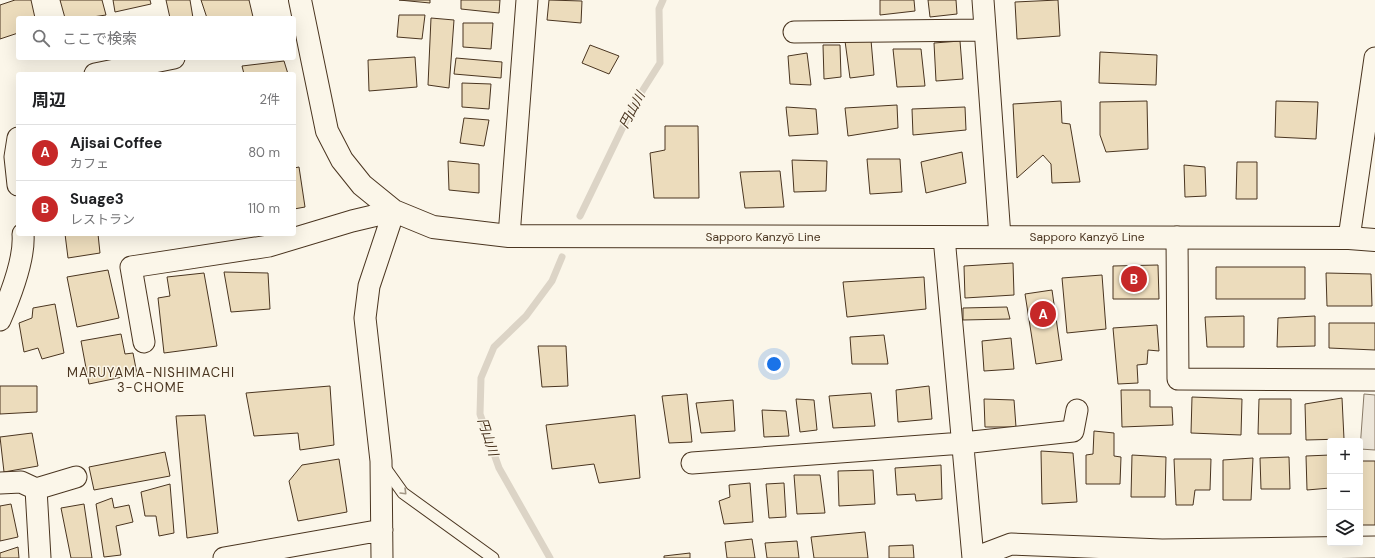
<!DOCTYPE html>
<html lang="ja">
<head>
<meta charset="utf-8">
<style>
	:root { --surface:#fff; --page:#f6f6f6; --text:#202124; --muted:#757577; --line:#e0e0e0; --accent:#c62828 }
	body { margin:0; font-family:"DM Sans","Noto Sans JP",sans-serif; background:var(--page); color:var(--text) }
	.controls { position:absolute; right:12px; bottom:12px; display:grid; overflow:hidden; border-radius:4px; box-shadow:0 4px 16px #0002 }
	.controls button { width:36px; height:36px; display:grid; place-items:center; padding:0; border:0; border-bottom:1px solid var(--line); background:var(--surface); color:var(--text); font:20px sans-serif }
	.you { position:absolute; left:774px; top:364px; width:14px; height:14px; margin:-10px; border:3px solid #fff; border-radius:50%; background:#1a73e8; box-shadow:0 0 0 6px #1a73e833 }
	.badge { display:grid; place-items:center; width:26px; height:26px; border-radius:50%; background:var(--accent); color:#fff; font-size:13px; font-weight:700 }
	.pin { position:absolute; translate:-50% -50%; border:2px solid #fff; box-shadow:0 1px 4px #0006 }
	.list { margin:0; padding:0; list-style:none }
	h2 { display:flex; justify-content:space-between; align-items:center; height:52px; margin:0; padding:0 16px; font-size:17px }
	h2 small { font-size:13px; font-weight:400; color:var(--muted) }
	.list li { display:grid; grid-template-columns:26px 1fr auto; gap:12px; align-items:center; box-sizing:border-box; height:56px; padding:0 16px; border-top:1px solid var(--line) }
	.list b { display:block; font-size:15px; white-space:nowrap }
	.list p { margin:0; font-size:13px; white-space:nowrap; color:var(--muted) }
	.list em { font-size:13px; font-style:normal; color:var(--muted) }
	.icon { flex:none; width:22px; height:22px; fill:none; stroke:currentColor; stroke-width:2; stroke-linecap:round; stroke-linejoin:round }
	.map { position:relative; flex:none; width:1375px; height:558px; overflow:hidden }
	.search { position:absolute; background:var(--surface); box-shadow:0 4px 16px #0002; left:16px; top:16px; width:280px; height:44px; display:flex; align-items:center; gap:10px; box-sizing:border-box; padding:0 14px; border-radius:4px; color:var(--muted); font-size:15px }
	.panel { position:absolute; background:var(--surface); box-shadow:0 4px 16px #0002; left:16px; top:72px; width:280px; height:164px; border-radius:4px }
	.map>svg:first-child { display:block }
	.green { fill:#ede6d9; stroke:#887966 }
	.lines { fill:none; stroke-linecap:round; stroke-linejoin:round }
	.stream { stroke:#dcd4c6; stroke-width:7 }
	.building { fill:#ecdcbc; stroke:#4a3520 }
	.service-casing { stroke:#4a3520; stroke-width:13 }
	.minor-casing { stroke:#4a3520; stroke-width:23 }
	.primary-casing { stroke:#4a3520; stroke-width:24 }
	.service { stroke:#fbf6e9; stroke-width:11 }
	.minor { stroke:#fbf6e9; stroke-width:21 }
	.primary { stroke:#fbf6e9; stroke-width:22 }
	.oneway { stroke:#a29684 }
	.labels { text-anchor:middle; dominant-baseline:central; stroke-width:3; stroke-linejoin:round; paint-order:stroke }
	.street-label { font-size:12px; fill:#4a3520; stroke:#fbf6e9 }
	.water-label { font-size:13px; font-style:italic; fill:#4a3520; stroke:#fbf6e9 }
	.neighbourhood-label { font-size:13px; letter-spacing:1px; fill:#4a3520; stroke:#fbf6e9 }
</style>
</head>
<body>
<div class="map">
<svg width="1375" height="558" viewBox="0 0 1375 558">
	<rect width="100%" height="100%" fill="#fbf6e9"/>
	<path class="green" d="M1364,394l11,1v55l-15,-1z"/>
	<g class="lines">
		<path class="stream" d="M580,216l54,-112 26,-41 -1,-54 4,-9
			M550,558l-51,-90 -19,-54 1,-36 13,-31 32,-31 26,-35 10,-24"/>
	</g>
	<path class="building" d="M15,0h16l4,18h-17v15l-18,6v-34z
		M60,0h42l4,15 -20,3h-21z
		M113,0h37l1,4 -36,8z
		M166,0h24l3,18h-23z
		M201,0h48l4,17 -46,1z
		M399,0h31v3z
		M461,0h39l-1,13 -38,-4z
		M549,0l33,1 -1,22 -34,-3z
		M880,0h34l1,11 -35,4z
		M928,0h28l1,14 -27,3z
		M1058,0l2,36 -43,3 -2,-37z
		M399,15h26l-3,24 -25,-2z
		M431,18l23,2 -5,68 -21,-3z
		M463,23h30l-2,26 -28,-2z
		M871,40l3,35 -24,3 -5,-37z
		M960,41l3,38 -27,2 -2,-38z
		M590,45l29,11 -10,18 -27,-11z
		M823,45h17l1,32 -17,2z
		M893,49h28l4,37 -28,1z
		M1100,52l57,3 -1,30 -57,-2z
		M807,53l4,32 -21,-1 -2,-28z
		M415,57l2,30 -48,4 -1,-31z
		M456,58l46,4 -1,16 -47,-4z
		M284,61l4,13h-44l-2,-8z
		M462,83l29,1 -2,25 -27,-2z
		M1061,101l1,22 8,1 10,58 -28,1 -1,-19 -8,-9 -26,23 -4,-74z
		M1147,101l1,48 -42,3 -6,-17v-33z
		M1276,101l42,1 -2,37 -41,-2z
		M897,105l1,23 -50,8 -3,-28z
		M786,107l30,2 2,25 -29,2z
		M965,107l1,23 -53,5 -1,-26z
		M464,118l25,2 -5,26 -24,-3z
		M665,126h33l1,72h-45l-4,-45 15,-3z
		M962,152l4,31 -40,10 -5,-31z
		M867,159h33l2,33 -32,2z
		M792,160l35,1 -1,30 -32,1z
		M448,161l31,3v29l-30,-3z
		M1237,162h20v37h-21z
		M1184,165l21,2 1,29 -21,1z
		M299,167l6,40 -11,2v-41z
		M780,171l4,36 -39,1 -5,-36z
		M65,234h33l2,19 -32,5z
		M1013,263l1,32 -49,3 -1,-32z
		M1158,265l1,34h-46v-33z
		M1216,267h89v32h-89z
		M108,270l11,48 -42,9 -10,-50z
		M224,272l44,1 2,36 -39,3z
		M204,273l13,73 -53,7 -6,-55 12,-2 -3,-19z
		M1326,273l45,1 1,32h-45z
		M1102,275l4,54 -39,4 -5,-55z
		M924,277l2,32 -79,8 -4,-35z
		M1052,290l10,70 -26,4 -11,-70z
		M55,304l9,49 -22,6 -4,-11 -14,4 -5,-29 13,-5 1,-10z
		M1007,307l3,12 -47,1v-12z
		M1244,316v31h-37l-2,-30z
		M1315,316v30l-38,1 1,-29z
		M1329,323h46v27l-46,-2z
		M1157,325l2,26 -11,-1 -1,14 -10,1 1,18 -20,1 -5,-56z
		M121,334l4,20 8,-1 4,21 -48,10 -8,-43z
		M884,335l4,29h-36l-2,-27z
		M1011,338l3,31 -30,2 -2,-30z
		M538,346h28l2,40 -26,1z
		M0,386h37v26l-37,2z
		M330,386l4,59 -34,5 -2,-17 -44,3 -8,-43z
		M929,386l3,33 -34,3 -2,-32z
		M1121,390h29v17h22l1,18 -51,2z
		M871,393l4,33 -42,2 -4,-32z
		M687,394l5,48 -23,1 -7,-47z
		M1192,397l50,2 -1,36 -50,-2z
		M1342,398l2,41 -38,1 -1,-36z
		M796,399l18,1 3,30 -17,2z
		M984,399l30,1 2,27h-31z
		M1259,399h32v35h-33z
		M733,400l2,31 -34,2 -5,-30z
		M762,410l24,1 3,25 -25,1z
		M205,415l13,118 -31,5 -11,-122z
		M635,415l5,63 -41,5 -5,-19 -42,5 -6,-44z
		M1094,431l20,2v23l7,1 -1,27h-34v-29l7,-1z
		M32,433l6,33 -34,6 -4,-35z
		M1041,451l32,2 4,49 -35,2z
		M165,452l5,24 -76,14 -5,-23z
		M1132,455l34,2 -1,40h-34z
		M1330,455v33l-23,2 -1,-34z
		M1289,457l1,32h-29l-1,-31z
		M1253,458l-2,42h-28v-40z
		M339,459l8,53 -49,9 -9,-40 13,-16z
		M1174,459h37l-1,31h-15l-2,15h-17z
		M1360,461h15v64h-15z
		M941,465l1,34 -26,2 -1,-7 -18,1 -2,-27z
		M873,470l2,34 -36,2 -1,-35z
		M794,475h26l5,38 -28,1z
		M750,483l3,39 -29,2 -5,-23 11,-4 -1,-12z
		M784,483l2,34 -17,1 -3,-34z
		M170,484l4,49 -15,3 -3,-20h-11l-4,-24z
		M112,498l2,10 15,-3 4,17 -17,4 5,29 -17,2 -8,-53z
		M11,504l7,33 -18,4v-35z
		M84,504l8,54h-21l-10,-50z
		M865,532l3,26h-54l-3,-21z
		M752,539l3,19h-28l-2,-16z
		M797,541l2,17h-32l-2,-15z
		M913,545l1,13h-25v-12z
		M18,547l1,11h-19v-5z
		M690,553v5h-26v-2z"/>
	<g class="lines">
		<g class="service-casing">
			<path id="service" d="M383,465l20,28 90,65"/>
		</g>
		<g class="minor-casing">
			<path id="minor" d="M983,0l17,237
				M794,32l191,-2
				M95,74l79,-16
				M18,138l-3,19 3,28
				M509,236l18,-236
				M944,237l29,321
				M1177,237l1,142 197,1
				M1349,238l26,-180
				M0,320c10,-23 25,-61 23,-86
				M144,342l-13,-75 138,-21 83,-25 42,-10
				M692,463l271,-20 110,-12 4,-21
				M0,483l21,-1 15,7 40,-12
				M36,489l4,69
				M224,558l158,-28
				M382,558l-1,-97 -16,-143 4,-32 25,-75
				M974,558l37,-14 151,6 213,-3"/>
		</g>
		<g class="primary-casing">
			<path id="primary" d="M300,0l27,131 15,29 20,25 32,26 39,16 76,9 840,2 26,2"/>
		</g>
		<use href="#service" class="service"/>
		<use href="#minor" class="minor"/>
		<use href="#primary" class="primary"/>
	</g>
	<defs><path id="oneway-chevron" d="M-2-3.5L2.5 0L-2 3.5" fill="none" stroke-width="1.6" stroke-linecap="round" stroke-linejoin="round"/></defs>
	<use class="oneway" href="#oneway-chevron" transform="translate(404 492) rotate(45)"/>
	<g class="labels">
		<g class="street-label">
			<text x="763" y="237">Sapporo Kanzyō Line</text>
			<text x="1087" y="237">Sapporo Kanzyō Line</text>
		</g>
		<g class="water-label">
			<text transform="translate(632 110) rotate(-62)">円山川</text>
			<text transform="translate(488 437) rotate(72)">円山川</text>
		</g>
		<g class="neighbourhood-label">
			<text x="151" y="372">MARUYAMA-NISHIMACHI<tspan x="151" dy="15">3-CHOME</tspan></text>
		</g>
	</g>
</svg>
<div class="controls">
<button>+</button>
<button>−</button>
<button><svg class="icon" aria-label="layers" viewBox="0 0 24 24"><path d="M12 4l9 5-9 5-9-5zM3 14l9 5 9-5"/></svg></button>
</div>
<div class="you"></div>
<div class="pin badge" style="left:1043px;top:314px">A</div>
<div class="pin badge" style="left:1134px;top:279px">B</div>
<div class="search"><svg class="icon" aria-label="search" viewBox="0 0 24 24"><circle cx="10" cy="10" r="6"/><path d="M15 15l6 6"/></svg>ここで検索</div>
<section class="panel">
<h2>周辺<small>2件</small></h2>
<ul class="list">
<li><span class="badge">A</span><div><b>Ajisai Coffee</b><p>カフェ</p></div><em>80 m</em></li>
<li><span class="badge">B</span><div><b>Suage3</b><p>レストラン</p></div><em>110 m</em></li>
</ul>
</section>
</div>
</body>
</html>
